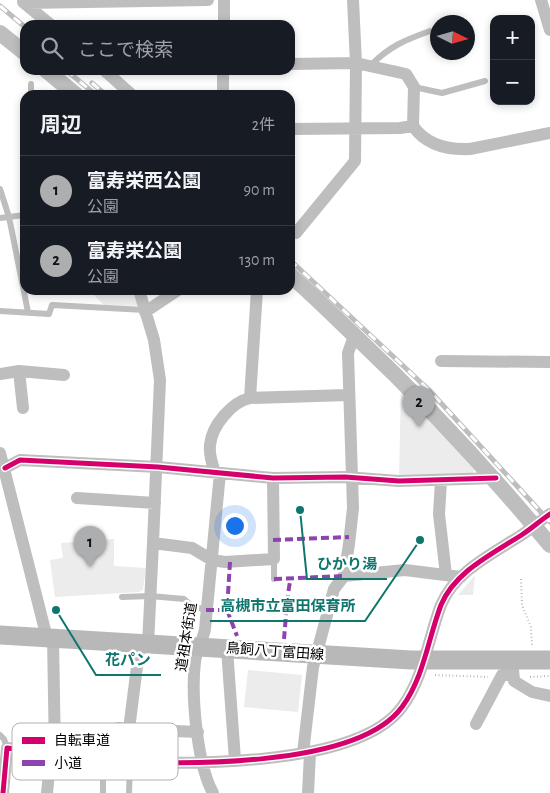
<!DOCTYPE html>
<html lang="ja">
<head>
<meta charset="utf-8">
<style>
	:root { --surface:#171b24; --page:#20242c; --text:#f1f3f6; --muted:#9ea1a6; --line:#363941; --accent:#adaeaf }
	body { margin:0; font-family:"Alegreya Sans","Noto Sans JP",sans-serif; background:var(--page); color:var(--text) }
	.controls { position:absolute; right:15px; top:15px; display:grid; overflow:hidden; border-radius:10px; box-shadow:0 2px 8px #0003 }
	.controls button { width:45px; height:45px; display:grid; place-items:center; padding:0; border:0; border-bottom:1px solid var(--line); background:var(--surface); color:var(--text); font:25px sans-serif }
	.compass { position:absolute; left:430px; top:15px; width:45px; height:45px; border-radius:50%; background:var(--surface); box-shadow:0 2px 8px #0003; rotate:95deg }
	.you { position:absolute; left:234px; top:525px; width:18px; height:18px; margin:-12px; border:4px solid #fff; border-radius:50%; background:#1a73e8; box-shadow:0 0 0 8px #1a73e833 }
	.badge { display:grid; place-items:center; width:32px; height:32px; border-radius:50%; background:var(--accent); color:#111; font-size:16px; font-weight:700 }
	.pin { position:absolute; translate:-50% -41px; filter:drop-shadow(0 1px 2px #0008) }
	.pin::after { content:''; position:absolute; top:26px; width:18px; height:15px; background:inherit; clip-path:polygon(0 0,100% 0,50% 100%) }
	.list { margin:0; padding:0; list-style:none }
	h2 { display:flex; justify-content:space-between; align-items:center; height:65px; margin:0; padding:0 20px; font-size:21px }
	h2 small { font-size:16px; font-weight:400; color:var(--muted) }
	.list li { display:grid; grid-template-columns:32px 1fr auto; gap:15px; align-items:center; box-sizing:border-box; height:70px; padding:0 20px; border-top:1px solid var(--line) }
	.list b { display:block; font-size:19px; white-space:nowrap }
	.list p { margin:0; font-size:16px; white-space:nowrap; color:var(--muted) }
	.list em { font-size:16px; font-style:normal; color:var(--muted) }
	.icon { flex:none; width:28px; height:28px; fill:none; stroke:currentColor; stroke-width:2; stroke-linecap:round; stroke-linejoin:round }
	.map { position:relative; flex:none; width:550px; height:793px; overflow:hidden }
	.search { position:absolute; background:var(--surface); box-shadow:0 2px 8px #0003; left:20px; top:20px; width:275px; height:55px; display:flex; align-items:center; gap:12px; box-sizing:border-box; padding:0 18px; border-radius:15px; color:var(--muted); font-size:19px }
	.panel { position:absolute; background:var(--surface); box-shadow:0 2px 8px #0003; left:20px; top:90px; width:275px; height:205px; border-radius:15px }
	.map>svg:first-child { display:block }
	.green { fill:#ececec }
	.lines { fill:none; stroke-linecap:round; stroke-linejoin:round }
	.path { stroke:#b9b9b9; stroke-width:2; stroke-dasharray:1 2.5; stroke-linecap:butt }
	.service { stroke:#bebebe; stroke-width:6 }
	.minor { stroke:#bebebe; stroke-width:12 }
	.tertiary { stroke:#bebebe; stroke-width:16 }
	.secondary { stroke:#b8b8b8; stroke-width:19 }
	.rail-casing { stroke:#bebebe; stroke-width:5 }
	.rail { stroke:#fff; stroke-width:3; stroke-dasharray:9; stroke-linecap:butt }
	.quiet { stroke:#8e44ad; stroke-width:4; stroke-dasharray:8 4; stroke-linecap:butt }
	.cycleway-casing { stroke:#fff; stroke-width:8 }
	.cycleway { stroke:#d6006c; stroke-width:5 }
	.labels { text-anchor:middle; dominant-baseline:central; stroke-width:5; stroke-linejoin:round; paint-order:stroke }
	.street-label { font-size:14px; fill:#000; stroke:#fff }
	.key { fill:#fff; stroke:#b2b2b2; stroke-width:1 }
	.key-label { font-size:14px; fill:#000 }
	.leader { fill:none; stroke:#0f766e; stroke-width:2 }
	.callout-dot { fill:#0f766e; stroke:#fff; stroke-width:2 }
	.callout-label { font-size:15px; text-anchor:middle; font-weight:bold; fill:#0f766e; stroke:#fff; stroke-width:5; stroke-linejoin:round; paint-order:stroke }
</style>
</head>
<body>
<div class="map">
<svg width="550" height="793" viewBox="0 0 550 793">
	<rect width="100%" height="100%" fill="#fff"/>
	<path class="green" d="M89,290h47l4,16 -36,-1z
		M401,388l74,79 -3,9 -73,2z
		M114,539v27l32,2 -3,22 -4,2 -84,5 -5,-37 13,-2 -2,-15z
		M475,575l-2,20h-15z
		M248,670l54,5 -4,37 -54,-5z"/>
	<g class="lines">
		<path class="path" d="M521,579l1,26 9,22 1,18
			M435,675l53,2
			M530,677l20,-1"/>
		<path class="service" d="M371,65c19,-19 34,-25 59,-34
			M31,84v11
			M414,87l28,6 43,-12
			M0,189l9,28 19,95
			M0,218l25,-3
			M0,311l49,3 3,-9 93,5
			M274,559v20
			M122,597l28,-1 34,3 8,7 14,4
			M0,735l4,4 3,9
			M103,793v-33
			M129,793l1,-31"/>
		<path class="minor" d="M541,0l9,30
			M23,2l28,23
			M26,3l182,-3
			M224,25v-25
			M290,64l66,-1 50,11 8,13 -1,39
			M104,70l28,25
			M223,95v-25
			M290,129l110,-1 13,-2c13,19 35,24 57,23l80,-16
			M290,228l6,5 59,-72 1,-98 -3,-63
			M139,290l15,50 6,40 -7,163 39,5 20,12 13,2 49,-3 -1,-81
			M145,312l33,-22
			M441,361l109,1
			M19,371l4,37
			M0,374l19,-3 45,4
			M250,398l7,-108
			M0,453l47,185
			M5,468l15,-8 138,7 115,11 72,-1 54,4 97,-3
			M215,472c-3,-8 -6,-18 -5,-27 2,-20 22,-43 40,-47l98,-3
			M441,481l-2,33 7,61
			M77,498l78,5
			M344,576l61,-6 56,7
			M53,638l2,116
			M148,644l5,-101
			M227,649l8,111
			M513,669l1,12 18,11 18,4
			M476,724l26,-49h10
			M129,729l69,3
			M303,753l10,-86 21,-78 10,-13 5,-32 4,-36 -5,-155 6,-17
			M115,761l3,-33 11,1 11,-86
			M3,793l4,-45c33,4 66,10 98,12 71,5 252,9 297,-53 22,-30 26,-68 39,-102 14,-34 53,-52 82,-71 9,-6 18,-14 27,-20
			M47,793l4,-40
			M213,793c-16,-29 -22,-98 -18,-131 1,-11 8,-22 10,-33 5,-52 10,-104 15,-156
			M308,793l2,-39"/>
		<path class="tertiary" d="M0,33l25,20
			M46,70l30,25
			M290,275c22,19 43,40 64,60 70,66 135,136 196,210"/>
		<path class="secondary" d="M0,635l411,25h139"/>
		<g class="rail-casing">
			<path id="rail" d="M0,6l25,21
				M66,70l30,25
				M92,83l14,12
				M290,260l139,130 121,132"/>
		</g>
		<use href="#rail" class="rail"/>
		<path class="quiet" d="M273,540l76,-3
			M230,562l-3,48 10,26
			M274,579l70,-3
			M228,601l61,1
			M206,610h21
			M284,639c1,-10 4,-55 7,-60"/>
		<g class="cycleway-casing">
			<path id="cycleway" d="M5,468l15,-8 138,7 115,11 72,-1 54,4 97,-3
				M3,793l4,-45c33,4 66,10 98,12 71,5 252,9 297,-53 22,-30 26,-68 39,-102 14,-34 53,-52 82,-71 9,-6 18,-14 27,-20"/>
		</g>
		<use href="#cycleway" class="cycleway"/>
	</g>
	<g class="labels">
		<g class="street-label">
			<text transform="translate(187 637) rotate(-81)">道祖本街道</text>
			<text transform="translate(275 652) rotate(4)">鳥飼八丁富田線</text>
		</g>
	</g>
	<rect x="12" y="723" width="166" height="57" rx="8" class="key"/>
	<rect x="22" y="737" width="23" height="7" fill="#d6006c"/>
	<rect x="22" y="760" width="23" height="6" fill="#8e44ad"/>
	<g class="key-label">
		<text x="54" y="745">自転車道</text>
		<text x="54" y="768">小道</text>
	</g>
	<path class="leader" d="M300 510L307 579H387M420 540L365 621H210M56 610L96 675H161"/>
	<g class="callout-dot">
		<circle cx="300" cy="510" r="5"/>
		<circle cx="420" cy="540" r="5"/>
		<circle cx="56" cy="610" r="5"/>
	</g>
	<g class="callout-label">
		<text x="347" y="569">ひかり湯</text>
		<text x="288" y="611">高槻市立富田保育所</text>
		<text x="128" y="665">花パン</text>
	</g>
</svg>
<div class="controls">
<button>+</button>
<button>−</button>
</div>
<svg class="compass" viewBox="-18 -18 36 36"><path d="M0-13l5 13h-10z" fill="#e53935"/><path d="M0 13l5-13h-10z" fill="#9ea1a6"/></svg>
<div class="you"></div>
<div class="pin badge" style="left:90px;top:567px">1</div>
<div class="pin badge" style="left:419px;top:427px">2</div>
<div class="search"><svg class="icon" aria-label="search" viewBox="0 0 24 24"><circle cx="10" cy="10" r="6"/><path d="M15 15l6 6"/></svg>ここで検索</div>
<section class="panel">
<h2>周辺<small>2件</small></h2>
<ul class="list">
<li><span class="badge">1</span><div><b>富寿栄西公園</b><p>公園</p></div><em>90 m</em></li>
<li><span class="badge">2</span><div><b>富寿栄公園</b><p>公園</p></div><em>130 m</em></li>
</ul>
</section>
</div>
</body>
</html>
